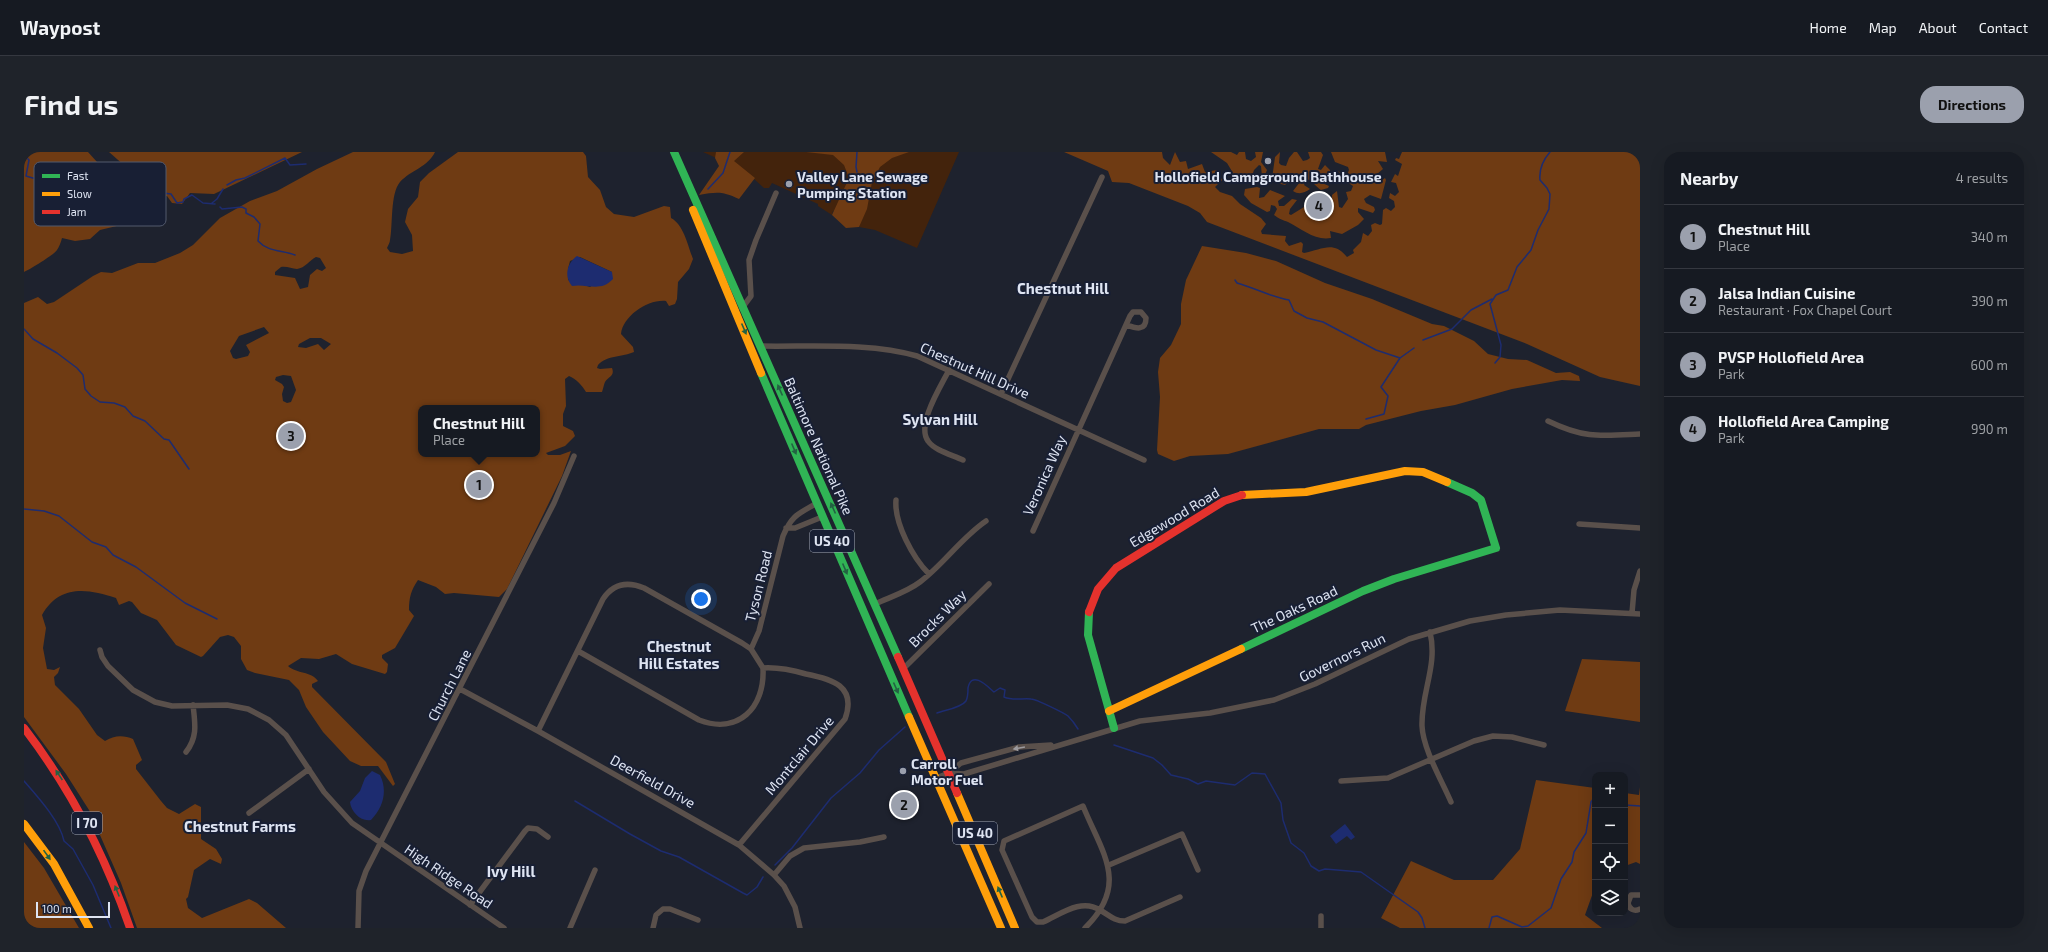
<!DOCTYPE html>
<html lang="en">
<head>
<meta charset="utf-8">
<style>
	:root { --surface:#161a22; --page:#1f232a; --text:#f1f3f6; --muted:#9ea1a5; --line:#353840; --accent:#9ba0ad }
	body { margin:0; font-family:"Exo 2",sans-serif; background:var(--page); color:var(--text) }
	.controls { position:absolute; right:12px; bottom:12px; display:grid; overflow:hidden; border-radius:8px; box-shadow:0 4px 16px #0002 }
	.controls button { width:36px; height:36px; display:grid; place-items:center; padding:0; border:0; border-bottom:1px solid var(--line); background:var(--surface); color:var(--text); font:20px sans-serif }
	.scale { position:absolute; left:12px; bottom:10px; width:74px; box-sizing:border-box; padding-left:4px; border:2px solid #dee4f2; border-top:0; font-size:11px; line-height:14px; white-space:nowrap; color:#dee4f2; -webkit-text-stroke:3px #181f34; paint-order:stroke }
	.you { position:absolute; left:677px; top:447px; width:14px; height:14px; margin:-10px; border:3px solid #fff; border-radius:50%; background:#1a73e8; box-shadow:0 0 0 6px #1a73e833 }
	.badge { display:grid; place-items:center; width:26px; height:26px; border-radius:50%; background:var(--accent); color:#111; font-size:13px; font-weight:700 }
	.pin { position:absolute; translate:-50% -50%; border:2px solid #fff; box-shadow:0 1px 4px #0006 }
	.popup { position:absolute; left:394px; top:253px; width:122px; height:52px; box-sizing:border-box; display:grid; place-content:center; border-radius:8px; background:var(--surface); filter:drop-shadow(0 1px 3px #0005); font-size:13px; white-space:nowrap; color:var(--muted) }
	.popup b { font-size:15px; color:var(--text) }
	.popup::after { content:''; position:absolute; left:50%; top:100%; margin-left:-8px; border:8px solid transparent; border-top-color:var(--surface) }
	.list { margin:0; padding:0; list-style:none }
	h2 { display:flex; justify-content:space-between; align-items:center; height:52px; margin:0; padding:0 16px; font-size:17px }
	h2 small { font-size:13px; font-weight:400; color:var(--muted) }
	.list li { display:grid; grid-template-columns:26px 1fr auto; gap:12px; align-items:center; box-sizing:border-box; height:64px; padding:0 16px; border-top:1px solid var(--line) }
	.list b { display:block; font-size:15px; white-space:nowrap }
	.list p { margin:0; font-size:13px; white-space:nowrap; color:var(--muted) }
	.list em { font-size:13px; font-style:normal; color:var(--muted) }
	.icon { flex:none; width:22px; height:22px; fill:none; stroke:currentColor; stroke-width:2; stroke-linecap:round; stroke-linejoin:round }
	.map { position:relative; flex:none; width:1616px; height:776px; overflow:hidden; border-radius:16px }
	header { display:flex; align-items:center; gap:24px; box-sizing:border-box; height:56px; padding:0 20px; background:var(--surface); border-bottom:1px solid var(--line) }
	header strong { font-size:19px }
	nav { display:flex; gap:22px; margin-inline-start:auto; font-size:14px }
	.intro { display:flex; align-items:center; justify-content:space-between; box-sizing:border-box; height:96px; padding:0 24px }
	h1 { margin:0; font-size:28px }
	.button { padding:10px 18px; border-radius:16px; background:var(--accent); color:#111; font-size:14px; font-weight:700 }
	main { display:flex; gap:24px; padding:0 24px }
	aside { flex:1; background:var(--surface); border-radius:16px; box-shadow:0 4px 16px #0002 }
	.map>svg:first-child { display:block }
	.green { fill:#43230c }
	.forest { fill:#6f3b13; fill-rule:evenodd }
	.water { fill:#1d2c70 }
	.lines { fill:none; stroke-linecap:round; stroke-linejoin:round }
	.stream { stroke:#1d2c70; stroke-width:1.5 }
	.street { stroke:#5a504b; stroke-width:5.5 }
	.fast { stroke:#30b455; stroke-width:8 }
	.slow { stroke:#ff9f0a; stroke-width:8 }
	.jam { stroke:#e5322d; stroke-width:8 }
	.oneway { fill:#236243 }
	.oneway2 { fill:#9c9a9e }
	.poi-dot { fill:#9ba0ad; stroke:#181f34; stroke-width:1.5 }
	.labels { text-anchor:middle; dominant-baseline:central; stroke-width:4; stroke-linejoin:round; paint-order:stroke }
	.shield { fill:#181f34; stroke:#a3a9b9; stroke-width:1 }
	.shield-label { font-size:13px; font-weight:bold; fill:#dee4f2 }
	.poi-label { font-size:14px; font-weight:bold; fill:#dee4f2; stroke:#181f34; text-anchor:start }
	.street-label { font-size:14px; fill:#dee4f2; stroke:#181f34 }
	.neighbourhood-label { font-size:15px; font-weight:bold; fill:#dee4f2; stroke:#181f34 }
	.key { fill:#181f34; stroke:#535a6d; stroke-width:1 }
	.key-label { font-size:11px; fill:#dee4f2 }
</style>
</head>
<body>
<header>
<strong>Waypost</strong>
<nav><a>Home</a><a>Map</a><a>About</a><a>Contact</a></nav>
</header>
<div class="intro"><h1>Find us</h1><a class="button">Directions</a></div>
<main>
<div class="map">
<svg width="1616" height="776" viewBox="0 0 1616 776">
	<rect width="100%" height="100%" fill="#1e222e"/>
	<path class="green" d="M679,0h256l-42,96 -42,-18 -16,-3 1,-4 -27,-12 -1,4 -14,-9v-2l-46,-21 -3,5h-5l-19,-17z"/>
	<path class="forest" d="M0,0h64l19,21 3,16 9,20 11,12 -9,4 -21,5 -10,9 -15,2 -13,-3c-1,4 -3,9 -5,12 -2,4 -28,20 -33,22z
		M85,0h193l-88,42 -24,-1 -8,11 -10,-1 -5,-7h-15l-1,-11 -7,-6 -3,-7 -15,-5z
		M329,0h82c-7,15 -24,18 -35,30 -10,12 -7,43 -10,58 0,3 -2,5 -3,8l3,4 12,2 11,-3 -1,-16 -7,-13 3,-13 10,-12 2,-15 9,-9 29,-21h125l3,4 2,21 12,13 6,17 8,7 20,3 30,-11 6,1 1,11c13,7 17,28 22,41l-4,10 -11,13 -1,17 -2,5 -6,2 -3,-5c-18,-2 -43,15 -45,33l12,13 1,5c-11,5 -27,3 -36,13l-1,3 3,1 12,-1c3,8 -3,8 -7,14 -1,2 -2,7 -3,10h-16c-4,-7 -10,-13 -17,-16l-4,3 1,27 -3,8v12l10,5 2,5 -10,10 -19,7 2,2h12l11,-4 -9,25 -55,113 -8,8 -45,-4 -9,1 -9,-7 -18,-7c-7,10 -9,18 -9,30l5,6 -19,32 -13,7v3l6,6 -1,8 -2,2 -33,-10 -16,-10 -17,5 -18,-1 -13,8c9,8 23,5 30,15l-6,3v3l74,75 9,22 -2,2 -15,-20h-17l-11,-5 -27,-29 -17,-25 -7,-17 -10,-10 -34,-7 -8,-3 -6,-11v-13l-7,-9 -6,-2 -8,2 -17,19 -2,1 -25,-12 -19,-25 -16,-7 -9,-11 -3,-1 -10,4 -3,-7c-30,-10 -57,-13 -74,17l4,13 -3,20 4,21 7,1 6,-3 -2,6 -4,4 1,8 24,24 18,26 8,6c9,-6 19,-6 28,-2l9,21 -6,5v4l25,32 6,7 12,6 16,-10 6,3v32l15,10 6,10 -1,5 -11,-5 -16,11 -6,27 -2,2 2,9 14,10 47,-19 8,4 29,25h-149l-16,-45 -32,-73 -23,-36 -42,-57v-414l14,-6 9,7 7,-2 39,-26 8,-4 11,1 26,-10h17l25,-10 13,-8 27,-27 30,-17 27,-10 40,-22zM292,105l4,1 6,10 -4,3 -5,-2 -7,6 -2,12 -8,2 -5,-11 -20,-3v-3l6,-5c6,-1 11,2 16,2 8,-1 13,-9 19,-12zM556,105l32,15 -22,15 -22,-7v-11l2,-8zM240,175l5,6 -23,12 4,7 -2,4 -12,3 -3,-1 -3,-7 9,-15zM286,186h11l10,6 -7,6 -6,-6 -12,4 -8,-1 1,-3zM259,223l8,1 5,14 -5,12 -4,1 -4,-2 -1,-7 2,-7 -2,-3 -7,-4 1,-3zM397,256h116v46h-116z
		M692,0h28l-10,9 21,17 -16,21c-17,-8 -22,-7 -40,-4l20,-29 -4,-8z
		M782,0h103l-17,6 -12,9 -8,15 -5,27 -8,18 -13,1 -14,-13 17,-37 -5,-13 -11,-10z
		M1040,0h98l1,6 7,7 5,-13 5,10 6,-1 2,8 14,-5 3,8 12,-2 5,10 -7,7 5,5 12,4 8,8 21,14 5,6 -5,7 1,3 24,2 -1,5 4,5 12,-4 2,2 -1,8 2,1c18,-3 29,-13 43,4l7,-4 -1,-3 8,-8 2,-9 5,3 4,-5 -1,-6 4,-2 5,2 2,-1 1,-14 3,-2 5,3 4,-4 -1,-6 -5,-3 1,-5 5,3 4,-4 -3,-9 -5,-1 4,-8 3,2 4,-12 -7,-4 1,-2 3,1 3,-7h238v234l-40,-9 -73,-33 -320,-122 -7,-9 -12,-7 -59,-23 -17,-1 -4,-11z
		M1187,0h20l6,3 2,-3h6l1,7 5,2 5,-4 -1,-5h8l-2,10 6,8 -2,5 -3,2 -1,-11 -2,-1 -5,5 -3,9 -12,4 -12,-20z
		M1256,0l-1,11 2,2 5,1 3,-8 5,-6h3l6,9 4,-1 3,-2 -2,-6h13l2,3 -5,14 3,1 4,-5 5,5 1,7 -7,-1 -3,2 1,5 7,3 -1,2 -7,2c-5,-3 -8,-9 -14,-11l-3,6 6,4c-6,4 -11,6 -17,2l7,-9 -1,-5h-6l-8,8 -8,-2 -5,-4 3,-22z
		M1307,0h54l2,10 -9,-1 5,8 -6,5 -3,5 4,4 7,-5 1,2 -5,19 -11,-4 -6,4 2,4 8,4 1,3 -2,3 -15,-5v4l6,7 -6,6 -16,9 -12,-3 1,7c-16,3 -29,-9 -43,-16 -5,-2 -9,-3 -14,-7l3,-6 -2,-3 -4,-1 -1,6 -3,1 -16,-9 -7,-8 1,-6 12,-2 3,1 -1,10 5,-1 6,-7 15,6 -7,5 1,5h5l8,-7 5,1 -7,9 -1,5 2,1 13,-8 3,-8h6l-3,8 2,3 5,-1 2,-10 3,-2 2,3 -1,6 5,2 4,-8v-5l5,-4 2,16 3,1 6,-9 -2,-7 5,-1 2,-5 -3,-2h-9l-4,-3 2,-3 5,3 4,-1 -1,-3 -10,-6 10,4 2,-5 -1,-3 -13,-5z
		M1178,94l44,7 30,8 49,22 47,16 60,25 12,2 30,15 14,13 20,5 19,1 29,13 14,-1 9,4 1,5 -18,-1 -50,9 -57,16 -34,6 -55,14 -7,4h-40l-91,25 -38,2 -16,5 -16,-7 -1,-4 3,-53 -2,-25 2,-14 11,-13 10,-21v-20l5,-24z
		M1558,507l58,3v60l-75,-11z
		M1512,628l59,8v99l-10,28 17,13h-202l-19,-10 30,-57 43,19h39l27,-31z
		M1616,635v77l-4,-2 -11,4v-73l14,2z
		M0,690l20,26 35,60h-52l-3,-6z"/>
	<path class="water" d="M553,104l35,16 1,7c-13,14 -26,4 -41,7 -9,-10 -4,-24 5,-30z
		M348,619l8,4c8,16 3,33 -9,45 -10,2 -20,-8 -21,-18l10,-11 5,-13z
		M1321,672l10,13 -4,3 -4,-4 -11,8 -6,-8z"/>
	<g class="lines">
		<path class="stream" d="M833,0l-1,15 1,5
			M0,8l3,-2 2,2 -3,16 27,8 19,10 1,5 25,1 11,-7c4,1 5,4 9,5 14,4 20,-10 30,-17l5,1v11l3,2 7,-2 8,1 6,9 6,-1 1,-3 8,-4 11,8 12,1
			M203,33l9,-5 9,-2 40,-20 5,7 16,-1
			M684,37l15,-16 7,-21
			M188,51l5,-4 6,-10
			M196,55l2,2 20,-2 4,2v4l8,4 6,7 -2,17c10,11 24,9 37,14
			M1211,128l2,3c18,5 34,14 52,17l5,11 13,7 16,4 53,28 24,8
			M0,177l9,10 24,14 20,15 6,7 2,14 6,7 9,6 14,1 11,4 8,9 12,5 19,18 5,1 20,29
			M1399,188l29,-11 19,-19 21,-11
			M1471,211l5,-6 1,-12 -11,-41 6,-9 12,-5 9,-23 14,-17 7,-20 11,-21 1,-15 -3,-6 -7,-8c-1,-10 3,-20 10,-28
			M1342,267l18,-5 4,-18 -7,-9 19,-29 14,-10
			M0,357l20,2 15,5 33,26 14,5 7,8 23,12 49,36 32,16
			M913,561c8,-3 24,-5 29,-12 2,-4 2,-9 2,-13 4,-19 21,0 26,4l6,-4 5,2 -1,7c9,4 18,1 27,2 5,0 33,14 37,17 4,4 7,8 10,13
			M1090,593l39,13 9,7 9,10 17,4 10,5 8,-3 29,4 17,-12 13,1 16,29 2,17 8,23 13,10 7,13 8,5 6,-2 36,3 57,40 4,6 3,10
			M0,629c13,15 36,40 40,60l9,8 20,36 18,43
			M551,649l55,33 31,17 18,6 64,36 4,2 10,-8 6,-10
			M1601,653l15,1
			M751,713l17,-17 39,-50 29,-25 19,-23 26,-23
			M1465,776l3,-11 5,-1 25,11 6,-1 23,-18 10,-29 11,-17 2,-10 12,-19 5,-31 4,-5"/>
		<path class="street" d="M718,156l9,-12 -2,-36 7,-20 20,-47
			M736,194c49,1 110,-4 157,10l227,104
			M925,218c-8,16 -33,55 -21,71 7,10 25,14 35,19
			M977,242l101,-217
			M1524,269c37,18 53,15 92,13
			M872,348c-2,23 17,58 33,74
			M1555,372l61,4
			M762,376h9l27,-11
			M1009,379l97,-215 3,-4h8l5,6c0,14 -11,10 -20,7
			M851,452c15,-7 32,-12 45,-22 24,-18 41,-44 66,-61
			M1608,461l2,-23 6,-19
			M1406,480c8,34 -9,60 -8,94 1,23 20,55 29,76
			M727,497l8,-18 24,-95c9,-21 15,-22 34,-33
			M76,498l2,7 6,9 25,24 22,12 17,4 55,-1 21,4 21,11 17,15 38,57 28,31 152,105
			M554,499l121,69c39,15 66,-12 64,-52
			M879,517l86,-85
			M436,537l78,42 201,114 35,30 10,11 11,21 5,21
			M514,579l65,-132c10,-15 24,-18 41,-11l98,55 9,6 12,19c15,-1 29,2 43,6 26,5 51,12 39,45l-106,126
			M162,600c12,-15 9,-29 7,-47
			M925,621l15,1 176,-53 70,-8 64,-13 41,-16 94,-45 61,-18 36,-6 54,-5 80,4
			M912,626l13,-5 12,-10 58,-16 32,-2
			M1317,629l47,-3 86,-37 19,-5 19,1 32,8
			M225,661l60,-44
			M1085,713l73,-31 16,36
			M750,723l16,-19 14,-8 56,-6 24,-5
			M1616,743h-9l-3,8c1,6 6,9 12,6
			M446,753l55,-74 3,-3 9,1 11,8
			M1297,764v12
			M334,776l1,-37 7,-20 188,-368 20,-47
			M546,776l25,-58
			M629,776l3,-13 7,-6h7l28,11
			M1061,776c45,-44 17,-75 -2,-122l-79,35 -2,9 30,67 5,5h6c18,-8 38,-24 57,-12 9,5 14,11 25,11l55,-24"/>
		<path class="fast" d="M650,0l224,505
			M737,221l148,344
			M1065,460l-1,23 26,93
			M1217,497l122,-58 31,-12 102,-31 -15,-48 -9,-7 -25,-11"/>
		<path class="slow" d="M669,58l68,163
			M1218,343l64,-3 99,-21 18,1 24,10
			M1085,559l132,-62
			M885,565l92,211
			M933,641l58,135
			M0,672l30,40 35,64"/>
		<path class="jam" d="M1065,460l9,-23 18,-21 108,-67 18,-6
			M874,505l59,136
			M0,576c47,61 81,127 106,200"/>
	</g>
	<defs><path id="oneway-solid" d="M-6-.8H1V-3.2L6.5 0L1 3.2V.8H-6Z"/></defs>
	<g class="oneway">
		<use href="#oneway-solid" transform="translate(720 177) rotate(67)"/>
		<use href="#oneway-solid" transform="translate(756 238) rotate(-114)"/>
		<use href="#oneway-solid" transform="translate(770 297) rotate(67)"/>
		<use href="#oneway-solid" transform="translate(809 356) rotate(-114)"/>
		<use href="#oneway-solid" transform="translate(821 417) rotate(67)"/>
		<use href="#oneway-solid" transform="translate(872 536) rotate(66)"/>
		<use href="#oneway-solid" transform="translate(35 623) rotate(-124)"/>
		<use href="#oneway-solid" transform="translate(23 703) rotate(55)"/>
		<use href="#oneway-solid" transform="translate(93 739) rotate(-112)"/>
		<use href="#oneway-solid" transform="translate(976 740) rotate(-113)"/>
	</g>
	<use class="oneway2" href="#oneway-solid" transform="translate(995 596) rotate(170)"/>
	<g class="poi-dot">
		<circle cx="1244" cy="9" r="4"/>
		<circle cx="765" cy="32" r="4"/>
		<circle cx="879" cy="619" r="4"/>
	</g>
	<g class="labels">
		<g class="shield">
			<rect x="786" y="378" width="44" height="22" rx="3"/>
			<rect x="48" y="660" width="30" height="22" rx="3"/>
			<rect x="929" y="670" width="44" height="22" rx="3"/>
		</g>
		<g class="shield-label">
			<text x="808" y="389">US 40</text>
			<text x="63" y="671">I 70</text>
			<text x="951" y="681">US 40</text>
		</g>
		<g class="poi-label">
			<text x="773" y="24">Valley Lane Sewage<tspan x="773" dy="16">Pumping Station</tspan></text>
			<text x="1244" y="24" text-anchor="middle">Hollofield Campground Bathhouse</text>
			<text x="887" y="611">Carroll<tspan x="887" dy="16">Motor Fuel</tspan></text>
		</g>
		<g class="street-label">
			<text transform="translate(951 218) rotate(24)">Chestnut Hill Drive</text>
			<text transform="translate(795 294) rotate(66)">Baltimore National Pike</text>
			<text transform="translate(1020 323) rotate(-66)">Veronica Way</text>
			<text transform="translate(1150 365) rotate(-31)">Edgewood Road</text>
			<text transform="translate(734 434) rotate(-76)">Tyson Road</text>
			<text transform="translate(1270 457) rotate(-25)">The Oaks Road</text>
			<text transform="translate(913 466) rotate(-45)">Brocks Way</text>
			<text transform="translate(1318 505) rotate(-26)">Governors Run</text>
			<text transform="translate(425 533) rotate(-63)">Church Lane</text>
			<text transform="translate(775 603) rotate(-50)">Montclair Drive</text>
			<text transform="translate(629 629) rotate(29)">Deerfield Drive</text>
			<text transform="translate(425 724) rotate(34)">High Ridge Road</text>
		</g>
		<g class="neighbourhood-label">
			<text x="1039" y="136">Chestnut Hill</text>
			<text x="916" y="267">Sylvan Hill</text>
			<text x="655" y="494">Chestnut<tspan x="655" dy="17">Hill Estates</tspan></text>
			<text x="216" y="674">Chestnut Farms</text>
			<text x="487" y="719">Ivy Hill</text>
		</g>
	</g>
	<rect x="10" y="10" width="132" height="64" rx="6" class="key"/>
	<rect x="18" y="22" width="18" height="4" fill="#30b455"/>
	<rect x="18" y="40" width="18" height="4" fill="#ff9f0a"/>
	<rect x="18" y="58" width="18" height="4" fill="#e5322d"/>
	<g class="key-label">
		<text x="43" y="28">Fast</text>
		<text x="43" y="46">Slow</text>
		<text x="43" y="64">Jam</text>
	</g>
</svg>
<div class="controls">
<button>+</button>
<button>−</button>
<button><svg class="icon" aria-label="locate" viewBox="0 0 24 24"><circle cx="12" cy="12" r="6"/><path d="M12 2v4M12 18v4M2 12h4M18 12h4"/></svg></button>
<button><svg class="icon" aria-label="layers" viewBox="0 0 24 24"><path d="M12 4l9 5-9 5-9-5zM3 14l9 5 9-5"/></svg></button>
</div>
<div class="scale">100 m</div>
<div class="you"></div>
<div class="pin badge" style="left:455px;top:333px">1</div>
<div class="popup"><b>Chestnut Hill</b>Place</div>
<div class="pin badge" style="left:880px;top:653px">2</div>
<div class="pin badge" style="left:267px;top:284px">3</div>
<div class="pin badge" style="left:1295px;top:54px">4</div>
</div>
<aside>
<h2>Nearby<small>4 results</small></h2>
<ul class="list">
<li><span class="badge">1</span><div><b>Chestnut Hill</b><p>Place</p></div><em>340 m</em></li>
<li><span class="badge">2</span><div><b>Jalsa Indian Cuisine</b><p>Restaurant · Fox Chapel Court</p></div><em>390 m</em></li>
<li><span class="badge">3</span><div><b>PVSP Hollofield Area</b><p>Park</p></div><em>600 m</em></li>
<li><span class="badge">4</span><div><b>Hollofield Area Camping</b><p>Park</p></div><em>990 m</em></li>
</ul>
</aside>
</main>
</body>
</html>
